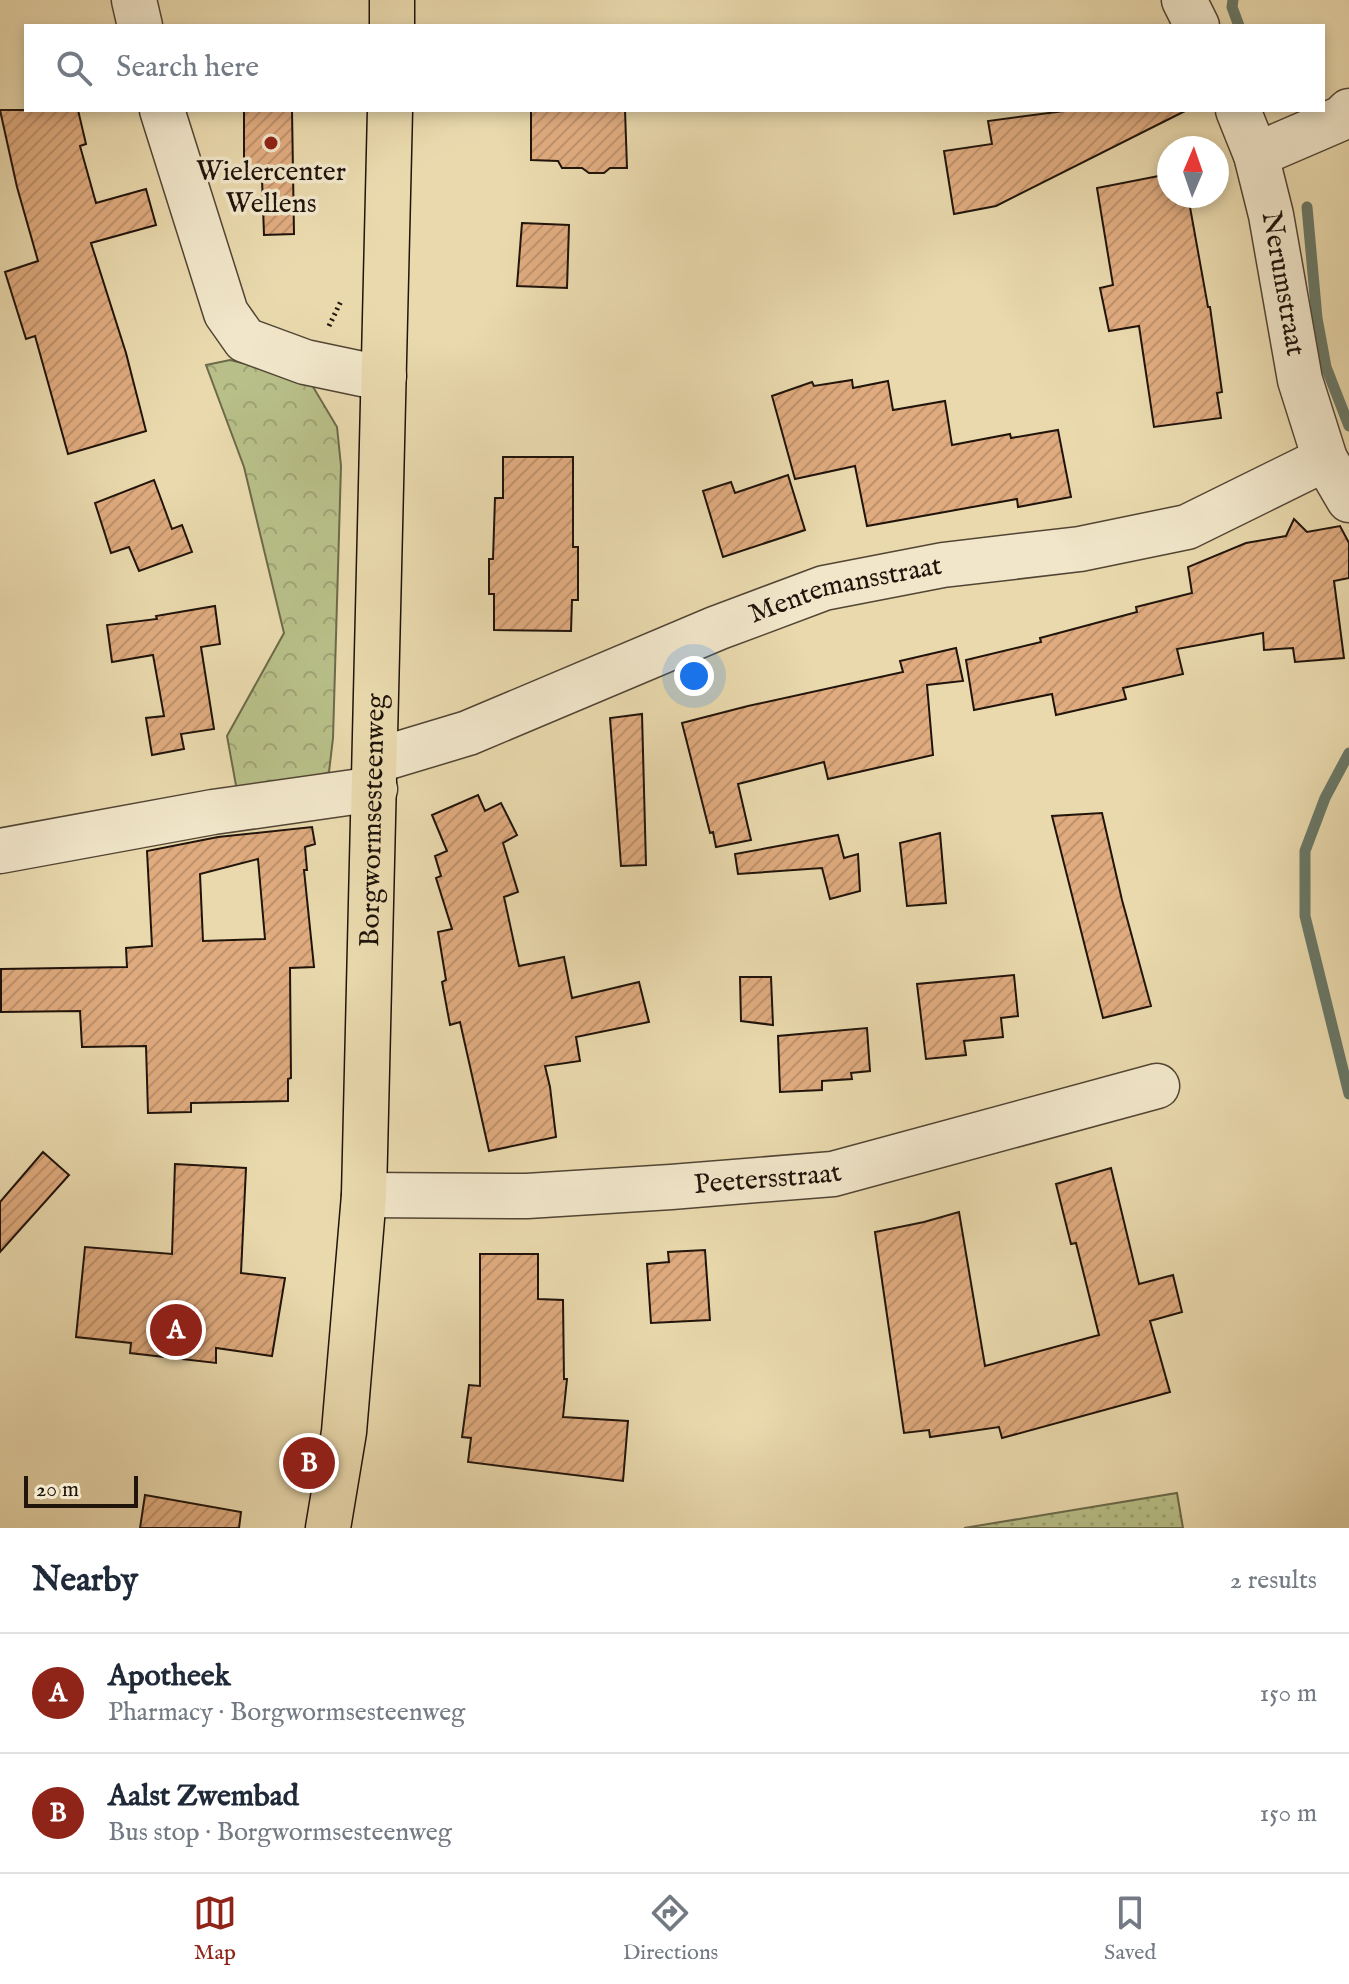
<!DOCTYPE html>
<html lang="en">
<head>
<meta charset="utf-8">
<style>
	:root { --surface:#fff; --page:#f2f2f3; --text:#1f2937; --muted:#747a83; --line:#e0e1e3; --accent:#8f2418 }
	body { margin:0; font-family:"IM FELL English",serif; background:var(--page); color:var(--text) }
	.compass { position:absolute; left:1157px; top:136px; width:72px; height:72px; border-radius:50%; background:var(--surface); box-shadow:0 4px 12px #0003; rotate:2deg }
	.scale { position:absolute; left:24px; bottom:20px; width:114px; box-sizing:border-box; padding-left:8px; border:4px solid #20140b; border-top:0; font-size:22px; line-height:28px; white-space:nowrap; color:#20140b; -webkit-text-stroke:6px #f1e6ca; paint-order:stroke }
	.you { position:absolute; left:694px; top:676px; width:28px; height:28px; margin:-20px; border:6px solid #fff; border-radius:50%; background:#1a73e8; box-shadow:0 0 0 12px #1a73e833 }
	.badge { display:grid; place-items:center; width:52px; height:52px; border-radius:50%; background:var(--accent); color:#fff; font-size:26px; font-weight:700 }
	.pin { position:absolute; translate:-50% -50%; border:4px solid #fff; box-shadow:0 2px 8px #0006 }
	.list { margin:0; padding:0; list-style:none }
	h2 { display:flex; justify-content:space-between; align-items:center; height:104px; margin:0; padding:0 32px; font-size:34px }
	h2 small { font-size:26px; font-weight:400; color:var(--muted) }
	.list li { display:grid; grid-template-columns:52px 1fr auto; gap:24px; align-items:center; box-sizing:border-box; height:120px; padding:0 32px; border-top:2px solid var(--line) }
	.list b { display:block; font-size:30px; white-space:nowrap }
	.list p { margin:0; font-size:26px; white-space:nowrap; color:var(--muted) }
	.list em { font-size:26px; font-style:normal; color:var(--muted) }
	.icon { flex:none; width:44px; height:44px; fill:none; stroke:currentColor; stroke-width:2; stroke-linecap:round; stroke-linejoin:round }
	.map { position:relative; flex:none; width:1349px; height:1528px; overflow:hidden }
	.search { position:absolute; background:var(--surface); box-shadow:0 4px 12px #0003; left:24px; right:24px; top:24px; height:88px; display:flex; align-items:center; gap:20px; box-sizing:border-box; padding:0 28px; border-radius:0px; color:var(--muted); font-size:30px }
	.sheet { height:344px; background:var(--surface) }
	nav { display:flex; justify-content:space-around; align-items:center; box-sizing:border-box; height:112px; border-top:2px solid var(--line); background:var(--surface); font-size:22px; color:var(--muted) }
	nav a { display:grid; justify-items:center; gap:4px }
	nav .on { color:var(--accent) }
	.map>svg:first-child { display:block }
	.grass { fill:url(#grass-dots); stroke:#6c6a4a; stroke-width:2 }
	.forest { fill:url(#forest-crowns); stroke:#6c6a4a; stroke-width:2 }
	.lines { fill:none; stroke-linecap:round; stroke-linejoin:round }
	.stream { stroke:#697867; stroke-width:11 }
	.building { fill:url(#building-hatch); stroke:#20140b; stroke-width:2; fill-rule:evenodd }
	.minor-casing { stroke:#524534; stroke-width:47 }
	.major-casing { stroke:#20140b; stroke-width:47 }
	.path { stroke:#20140b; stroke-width:5; stroke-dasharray:2 4; stroke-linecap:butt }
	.minor { stroke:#f1e6ca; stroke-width:44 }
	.major { stroke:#e9d9ad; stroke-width:44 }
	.poi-dot { fill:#8f2418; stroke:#f1e6ca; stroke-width:3 }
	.labels { text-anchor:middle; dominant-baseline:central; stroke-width:7; stroke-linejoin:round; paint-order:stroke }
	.poi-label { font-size:28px; fill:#20140b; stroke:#f1e6ca }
	.street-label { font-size:28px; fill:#20140b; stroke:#f1e6ca }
</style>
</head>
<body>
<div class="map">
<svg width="1349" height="1528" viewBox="0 0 1349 1528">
	<defs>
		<pattern id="grass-dots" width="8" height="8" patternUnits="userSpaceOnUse" patternTransform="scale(2)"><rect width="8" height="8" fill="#b8bf88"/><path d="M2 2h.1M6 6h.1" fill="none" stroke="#9ea374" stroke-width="1.8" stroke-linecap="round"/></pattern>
		<pattern id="forest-crowns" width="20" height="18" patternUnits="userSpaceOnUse" patternTransform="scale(2)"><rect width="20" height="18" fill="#b8bf88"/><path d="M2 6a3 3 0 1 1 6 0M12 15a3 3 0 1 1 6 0" fill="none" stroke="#9ea374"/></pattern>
		<pattern id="building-hatch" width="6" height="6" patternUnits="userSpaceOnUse" patternTransform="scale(2)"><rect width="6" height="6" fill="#dfab7f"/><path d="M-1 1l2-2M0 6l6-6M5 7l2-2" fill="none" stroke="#bf926c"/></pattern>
	</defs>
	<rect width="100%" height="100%" fill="#e9d9ad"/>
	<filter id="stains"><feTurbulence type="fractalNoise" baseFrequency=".0025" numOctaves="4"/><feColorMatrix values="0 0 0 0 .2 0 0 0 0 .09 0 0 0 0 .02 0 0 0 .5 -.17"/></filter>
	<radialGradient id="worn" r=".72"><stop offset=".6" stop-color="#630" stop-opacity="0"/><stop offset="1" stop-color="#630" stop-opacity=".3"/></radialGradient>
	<path class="grass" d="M1177,1493l6,35h-219z"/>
	<path class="forest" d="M230,360l79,20 28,47 4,39 -8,272 -4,34 -26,14 -66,5 -10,-55 57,-103 -40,-166 -38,-102z"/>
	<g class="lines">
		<path class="stream" d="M1233,0l-1,7 7,19
			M1307,207l10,111 9,49 23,59
			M1349,753l-24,45 -20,53v65l44,178"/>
	</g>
	<path class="building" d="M0,110h78l8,34 -6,2 16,57 50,-14 10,36 -65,18 35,110 20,78 -78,23 -33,-118 -9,3 -21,-67 33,-11 -21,-74z
		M244,110h48l2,124 -30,1 -2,-56h-18z
		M531,110h94l2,58h-17l-6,5h-15l-7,-5h-20l-4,-7 -27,-1z
		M1072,110h115l-191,96 -42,8 -10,-63 48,-7 -4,-23z
		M1169,174v22h19l20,111h2l12,85 -5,1 4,25 -67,9 -15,-101 -30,5 -9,-43 13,-3 -16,-97z
		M522,223l47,2 -2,63 -50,-2z
		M852,380l1,8 35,-7 5,29 52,-9 7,44 58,-11 1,4 47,-8 13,67 -53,10 -1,-8 -150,27 -12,-60 -60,13 -23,-83 40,-14 2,4z
		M503,457h70v90h5v53h-6l-1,31 -77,-1v-36h-5v-35h4l2,-61h8z
		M788,475l17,55 -82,27 -20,-66 28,-9 4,11z
		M154,480l18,49 10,-4 10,27 -53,19 -10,-24 -18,6 -16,-50z
		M1294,519l13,13 33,-6 9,17v35l-15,3 10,77 -49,4 -2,-14 -29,2 -1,-17 -86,16 6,25 -60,14 3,11 -70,16 -4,-21 -78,16 -8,-50 75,-18 -1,-4 97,-26 -1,-5 56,-14 -4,-26 58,-24 40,-7z
		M215,606l5,38 -19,3 13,82 -33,5 3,15 -32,6 -6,-37 18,-2 -11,-61 -41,7 -5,-37 50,-6 -1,-3z
		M956,648l7,33 -36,4 6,70 -105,24 -4,-17 -86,22 13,56 -35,7 -3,-15 -3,1 -28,-110 66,-17 155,-34 -3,-11z
		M642,714l4,151 -25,1 -11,-148z
		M478,795l7,16 16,-8 16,32 -14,8 15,49 -14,5 15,69 45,-9 8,41 67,-16 10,40 -73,15 4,24 -35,5 5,21 6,50 -67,14 -29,-129 -10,3 -8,-43 4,-2 -8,-48 14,-3 -16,-51 5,-2 -6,-20 12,-5 -15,-36z
		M1102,813l20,87 29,106 -48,12 -51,-202z
		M312,827l3,17 -10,3 2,23h-3l10,97 -24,1 1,110 -3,1v22l-97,2v9l-43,1 -2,-67 -64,1 -2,-36 -79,1v-43l126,-2 -1,-19 26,-2 -5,-95 71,-14zM258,859l7,80 -62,2 -3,-67z
		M940,833l6,70 -39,3 -7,-63z
		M838,835l6,23 14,-4 2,37 -30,8 -8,-31 -84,6 -3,-20z
		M1014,975l4,41 -17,2 2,19 -39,4 2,14 -40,4 -9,-75z
		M740,977h31l2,48 -32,-4z
		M867,1028l3,43 -19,2 1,6 -30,2v9l-42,2 -2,-56z
		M43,1152l26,23 -69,77v-50z
		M175,1164l71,4 -5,105 44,5 -13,78 -56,-8v15l-86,-10 1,-10 -55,-6 9,-90 87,7z
		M1111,1168l28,116 34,-9 9,37 -32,9 20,71 -168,46 -3,-11 -69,10 -1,-7 -25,3 -29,-201 49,-10 35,-10 26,154 114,-31 -23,-92 -5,1 -15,-60z
		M705,1250l5,70 -59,3 -4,-59 22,-2 -1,-10z
		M480,1254h58v45l25,1 1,79h3l-4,38 65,4 -5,60 -155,-19 3,-24 -9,-1 7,-52 11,1z
		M145,1495l96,17 -2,16h-99z"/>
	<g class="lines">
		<g class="minor-casing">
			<g id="minor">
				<path d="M134,0l6,26"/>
				<path d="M1184,0l13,26"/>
				<path d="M162,110l64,203 19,27 60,22 57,12 22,2"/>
				<path id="s1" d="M1238,110l18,45 15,60 29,165 25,79 24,41"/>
				<path d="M1256,155l86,-37 7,-7"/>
				<path id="s2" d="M375,761l93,-28 249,-105 107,-40 119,-23 137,-16 107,-22 138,-68"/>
				<path d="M0,851l213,-39 162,-23"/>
				<path id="s3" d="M364,1195l163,1 144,-9 162,-13 324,-88"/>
			</g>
		</g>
		<g class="major-casing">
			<g id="major">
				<path d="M392,26v-26"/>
				<path id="s4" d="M328,1528l16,-96 20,-237 26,-1085"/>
			</g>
		</g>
		<path class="path" d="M329,326l13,-27"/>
		<use href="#minor" class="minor"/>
		<use href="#major" class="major"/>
	</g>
	<circle class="poi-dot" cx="271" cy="143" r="8"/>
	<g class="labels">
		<g class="poi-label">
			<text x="271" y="172">Wielercenter<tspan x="271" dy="32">Wellens</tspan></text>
		</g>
		<g class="street-label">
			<text stroke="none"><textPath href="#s1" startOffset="180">Nerumstraat</textPath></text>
			<text stroke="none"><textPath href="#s2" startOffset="502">Mentemansstraat</textPath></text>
			<text stroke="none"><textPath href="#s4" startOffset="710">Borgwormsesteenweg</textPath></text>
			<text stroke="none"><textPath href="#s3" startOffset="404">Peetersstraat</textPath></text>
		</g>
	</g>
	<rect width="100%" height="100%" filter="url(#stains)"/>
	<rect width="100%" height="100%" fill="url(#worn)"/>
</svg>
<svg class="compass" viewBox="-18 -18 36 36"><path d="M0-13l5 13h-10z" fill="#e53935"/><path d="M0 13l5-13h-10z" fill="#747a83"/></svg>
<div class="scale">20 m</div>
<div class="you"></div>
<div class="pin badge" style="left:176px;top:1330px">A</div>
<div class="pin badge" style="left:309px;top:1463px">B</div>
<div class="search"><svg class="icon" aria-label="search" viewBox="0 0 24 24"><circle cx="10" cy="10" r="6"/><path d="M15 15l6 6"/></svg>Search here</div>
</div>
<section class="sheet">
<h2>Nearby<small>2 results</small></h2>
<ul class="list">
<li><span class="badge">A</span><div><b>Apotheek</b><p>Pharmacy · Borgwormsesteenweg</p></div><em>150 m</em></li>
<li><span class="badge">B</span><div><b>Aalst Zwembad</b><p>Bus stop · Borgwormsesteenweg</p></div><em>150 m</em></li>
</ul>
</section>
<nav>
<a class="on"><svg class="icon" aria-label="map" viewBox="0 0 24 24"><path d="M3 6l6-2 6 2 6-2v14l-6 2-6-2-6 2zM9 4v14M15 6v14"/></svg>Map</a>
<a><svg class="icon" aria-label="directions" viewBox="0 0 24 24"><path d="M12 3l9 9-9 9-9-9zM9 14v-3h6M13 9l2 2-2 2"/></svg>Directions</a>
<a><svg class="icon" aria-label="saved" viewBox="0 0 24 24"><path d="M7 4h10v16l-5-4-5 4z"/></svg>Saved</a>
</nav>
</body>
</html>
